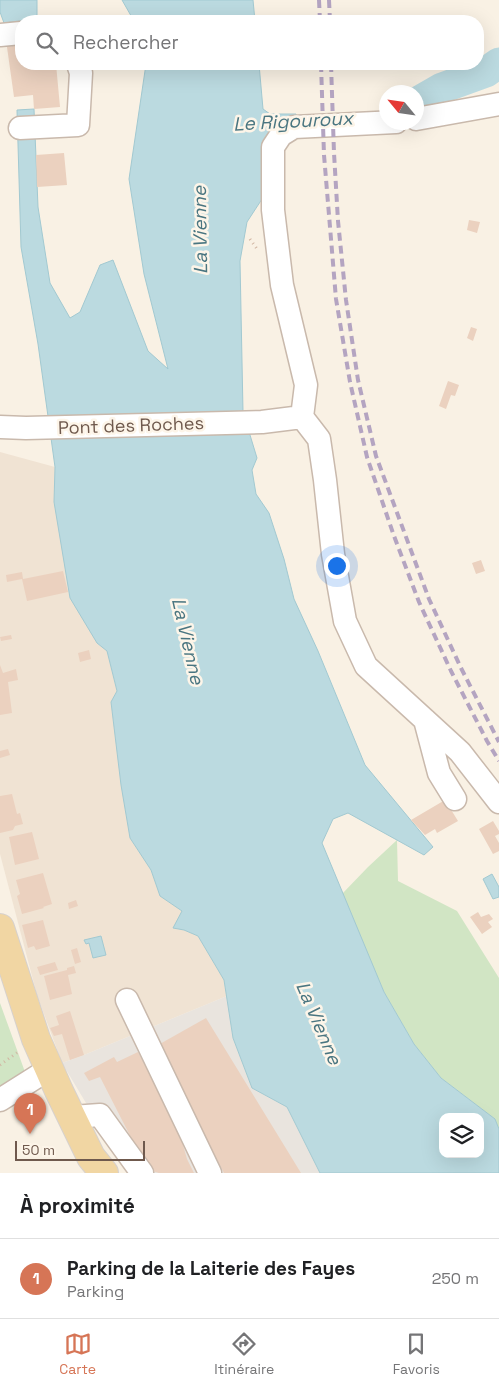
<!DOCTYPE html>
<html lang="fr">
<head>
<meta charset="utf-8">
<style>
	:root { --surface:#fff; --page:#f2f2f2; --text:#202124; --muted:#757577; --line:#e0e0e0; --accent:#d67556 }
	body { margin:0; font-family:"Space Grotesk",sans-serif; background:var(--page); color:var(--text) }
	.controls { position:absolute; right:15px; bottom:15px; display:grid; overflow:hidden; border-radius:10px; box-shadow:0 5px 20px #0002 }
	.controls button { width:45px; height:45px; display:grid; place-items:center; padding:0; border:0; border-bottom:1px solid var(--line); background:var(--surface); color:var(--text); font:25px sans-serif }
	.compass { position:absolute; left:379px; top:85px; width:45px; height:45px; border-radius:50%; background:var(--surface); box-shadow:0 5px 20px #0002; rotate:299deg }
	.scale { position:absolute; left:15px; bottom:12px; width:130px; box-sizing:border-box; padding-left:5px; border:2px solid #6f594d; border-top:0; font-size:14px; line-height:18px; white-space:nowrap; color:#6f594d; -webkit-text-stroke:4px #fdf5e9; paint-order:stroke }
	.you { position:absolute; left:336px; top:565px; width:18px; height:18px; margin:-12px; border:4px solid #fff; border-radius:50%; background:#1a73e8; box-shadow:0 0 0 8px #1a73e833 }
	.badge { display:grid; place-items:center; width:32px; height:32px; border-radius:50%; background:var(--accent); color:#fff; font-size:16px; font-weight:700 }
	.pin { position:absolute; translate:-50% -41px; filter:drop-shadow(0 1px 2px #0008) }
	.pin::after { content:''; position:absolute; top:26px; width:18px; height:15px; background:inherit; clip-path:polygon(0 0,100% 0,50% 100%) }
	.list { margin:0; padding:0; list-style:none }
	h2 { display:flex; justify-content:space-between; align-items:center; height:65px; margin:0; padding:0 20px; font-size:21px }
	h2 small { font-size:16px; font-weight:400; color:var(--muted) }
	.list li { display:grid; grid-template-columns:32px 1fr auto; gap:15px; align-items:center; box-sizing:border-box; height:80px; padding:0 20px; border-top:1px solid var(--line) }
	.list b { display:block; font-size:19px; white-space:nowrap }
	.list p { margin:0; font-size:16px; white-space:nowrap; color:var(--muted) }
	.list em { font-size:16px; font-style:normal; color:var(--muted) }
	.icon { flex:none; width:28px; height:28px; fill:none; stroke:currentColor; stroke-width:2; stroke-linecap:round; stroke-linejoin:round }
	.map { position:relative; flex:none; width:499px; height:1173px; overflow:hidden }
	.search { position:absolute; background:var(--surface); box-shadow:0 5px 20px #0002; left:15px; right:15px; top:15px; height:55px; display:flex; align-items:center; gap:12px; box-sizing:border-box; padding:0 18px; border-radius:20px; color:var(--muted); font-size:19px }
	.sheet { height:145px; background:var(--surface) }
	nav { display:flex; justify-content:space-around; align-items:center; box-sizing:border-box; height:70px; border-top:1px solid var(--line); background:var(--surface); font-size:14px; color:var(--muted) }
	nav a { display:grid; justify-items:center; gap:2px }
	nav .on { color:var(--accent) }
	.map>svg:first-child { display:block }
	.residential { fill:#f0e3d3 }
	.industrial { fill:#e9e4de }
	.green { fill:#d1e5c4 }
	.water { fill:#bbdae0; stroke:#a2c9d1; fill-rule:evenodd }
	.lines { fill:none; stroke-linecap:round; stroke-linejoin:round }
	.river { stroke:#bbdae0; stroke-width:31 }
	.building { fill:#ebd1bf }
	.minor-casing { stroke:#c9b9ac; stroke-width:25 }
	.major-casing { stroke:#d7d1cd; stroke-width:30 }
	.path { stroke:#d0b5a2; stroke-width:3; stroke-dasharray:1 4; stroke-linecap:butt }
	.minor { stroke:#fff; stroke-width:22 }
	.major { stroke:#f1d6a3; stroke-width:28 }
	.rail { stroke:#b4a4c1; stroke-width:4; stroke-dasharray:8 5; stroke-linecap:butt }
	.labels { text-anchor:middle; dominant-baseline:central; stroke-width:5; stroke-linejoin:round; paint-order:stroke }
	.street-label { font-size:18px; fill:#6f594d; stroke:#fdf5e9 }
	.water-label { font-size:19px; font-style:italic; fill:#497580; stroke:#fdf5e9 }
</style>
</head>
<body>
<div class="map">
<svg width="499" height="1173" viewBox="0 0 499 1173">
	<rect width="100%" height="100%" fill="#f9f1e4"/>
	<path class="residential" d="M0,452l55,15 -1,35 43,141 10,8 10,41 -6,10 19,136 21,32 9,26 22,15 2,19 14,6 26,44 3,16 -143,59 -22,8 -25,-68 -37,-141z"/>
	<path class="industrial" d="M227,996l6,42 19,50 35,19 33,66h-192l-66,-110 22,-8z"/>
	<path class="green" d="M397,840l1,41 59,30 42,67v151l-4,-10 -54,-41 -27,-34 -30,-52 -42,-98 26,-27z
		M0,1003l25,69 -25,23z"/>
	<path class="water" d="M0,0h37v19l-33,4 -4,-11z
		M122,0h131l2,21h-121z
		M146,64h113l4,45 7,5h26l1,9 -25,2 -7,24 -1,47 -17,26 -7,39 3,151 14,46 -5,12 4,24 13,19 15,46 10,40 24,52 47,114 68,82 -9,8 -76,-42 -15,6 -11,24 62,149 30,52 27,34 54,41 4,10v44h-179l-33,-66 -35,-19 -19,-50 -9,-58 -26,-44 -14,-6 -11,-2 9,-17 -22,-15 -9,-26 -21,-32 -9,-53 -10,-83 6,-11 -10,-40 -10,-8 -27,-45 -16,-96 1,-35 -17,-123 -17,-97 -4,-137 17,-1 4,98 12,76 20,35 10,-6 20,-47 13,-5 35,91 20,18 -24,-95 -15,-95zM443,1117h37v37h-37z
		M492,874l7,13v10l-6,2 -10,-20z
		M101,936l5,19 -13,3 -4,-15 -3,1 -2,-4z"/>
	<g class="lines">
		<path class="river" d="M416,103l26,-15 44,-16 13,-9"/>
	</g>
	<path class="building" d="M21,38v26h35l4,43 -26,2 -1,-14 -19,2 -8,-57z
		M64,153l3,32 -30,2 -1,-32z
		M469,220l11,2 -3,11 -10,-3z
		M471,327l6,2 -4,12 -6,-3z
		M448,381l11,4 -4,11 -4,-1 -5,14 -7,-3z
		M481,560l4,11 -9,3 -4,-11z
		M63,571l5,21 -41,9 -5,-22 -15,3 -1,-7 16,-3 1,7z
		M11,635l1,4 -11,2 -1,-4z
		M89,650l2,9 -11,3 -2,-9z
		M0,665l3,8 13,-4 2,11 -10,2 4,31 -12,2z
		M8,749l2,6 -10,3v-7z
		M12,794l5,20 3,-1 3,11 -8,2 -2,4 -13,3v-37z
		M445,800l13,21 -21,12 -2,-4 -10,6 -14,-15z
		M493,821l6,10v3l-4,2 4,7v8l-6,3 -14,-25z
		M32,832l7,27 -24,6 -6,-28z
		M43,873l9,31 -9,3 1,1 -22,6 -5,-18 3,-2 -4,-14z
		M76,900l2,6 -9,3 -1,-6z
		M478,912l3,5 8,-3 4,5 -5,3 4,5 -10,7 -12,-17z
		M43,920l7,26 -14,4 -2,-4 -6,2 -6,-23z
		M77,948l4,14 -6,2 -4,-14z
		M55,962l3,8 -18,5 -3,-8z
		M74,966l2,7 -8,2 4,19 -22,6 -6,-24 23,-6v-2z
		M70,1011l14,44 -14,5 -8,-26 -8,2 -4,-8 9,-3 -3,-9z
		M206,1018l95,155h-77l-66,-128z
		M138,1052l41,79 8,28 7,14h-35l-10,-3 -5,-7 -44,-86 -11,4 -5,-8 30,-16 3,5z"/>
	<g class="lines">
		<g class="minor-casing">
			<path id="minor" d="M0,35l21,-2
				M416,119l83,-15
				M20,128l58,-3 3,-52 -3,-9
				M302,417l4,-32 -24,-100 -9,-75v-63l8,-12 13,-8 102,-5
				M0,427l26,1 236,-6 40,-5 17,22 6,41 8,74 12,67 21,45 94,86 39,50
				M425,720l14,53 16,26
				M127,1000l83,173
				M0,1100l49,-31
				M72,1117l28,-2 42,58"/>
		</g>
		<g class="major-casing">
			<path id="major" d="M0,928l36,111 23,52 32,66 13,16"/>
		</g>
		<path class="path" d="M250,239l7,10
			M0,1065l18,-13"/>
		<use href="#minor" class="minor"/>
		<use href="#major" class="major"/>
		<path class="rail" d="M319,0l1,21
			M329,0l1,21
			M321,64l3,91 12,144 14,83 17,75 27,79 25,66 32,69 36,70 12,20
			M331,64l3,89 4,68 8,79 12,80 18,76 53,143 32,69 38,74"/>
	</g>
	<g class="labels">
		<g class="street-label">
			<text transform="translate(131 425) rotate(-2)">Pont des Roches</text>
		</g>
		<g class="water-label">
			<text transform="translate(293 121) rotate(-3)">Le Rigouroux</text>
			<text transform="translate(200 230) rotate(-91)">La Vienne</text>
			<text transform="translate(188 641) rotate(77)">La Vienne</text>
			<text transform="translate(319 1023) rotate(67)">La Vienne</text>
		</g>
	</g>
</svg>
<div class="controls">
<button><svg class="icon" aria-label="layers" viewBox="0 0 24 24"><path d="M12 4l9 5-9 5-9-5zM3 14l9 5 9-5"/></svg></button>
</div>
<svg class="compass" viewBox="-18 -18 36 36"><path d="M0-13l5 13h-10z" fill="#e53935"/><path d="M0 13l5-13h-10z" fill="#757577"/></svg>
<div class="scale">50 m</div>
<div class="you"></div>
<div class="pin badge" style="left:30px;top:1134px">1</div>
<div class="search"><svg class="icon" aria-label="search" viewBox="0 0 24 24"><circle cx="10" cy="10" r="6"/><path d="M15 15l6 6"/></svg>Rechercher</div>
</div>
<section class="sheet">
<h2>À proximité<small></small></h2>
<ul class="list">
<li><span class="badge">1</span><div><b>Parking de la Laiterie des Fayes</b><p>Parking</p></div><em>250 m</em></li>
</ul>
</section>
<nav>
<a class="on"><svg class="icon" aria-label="map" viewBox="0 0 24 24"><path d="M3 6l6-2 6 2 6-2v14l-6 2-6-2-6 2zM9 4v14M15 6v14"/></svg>Carte</a>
<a><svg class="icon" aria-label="directions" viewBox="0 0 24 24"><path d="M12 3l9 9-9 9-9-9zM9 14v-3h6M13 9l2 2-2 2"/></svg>Itinéraire</a>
<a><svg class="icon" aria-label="saved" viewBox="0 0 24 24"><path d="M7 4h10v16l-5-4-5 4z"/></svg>Favoris</a>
</nav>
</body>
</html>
